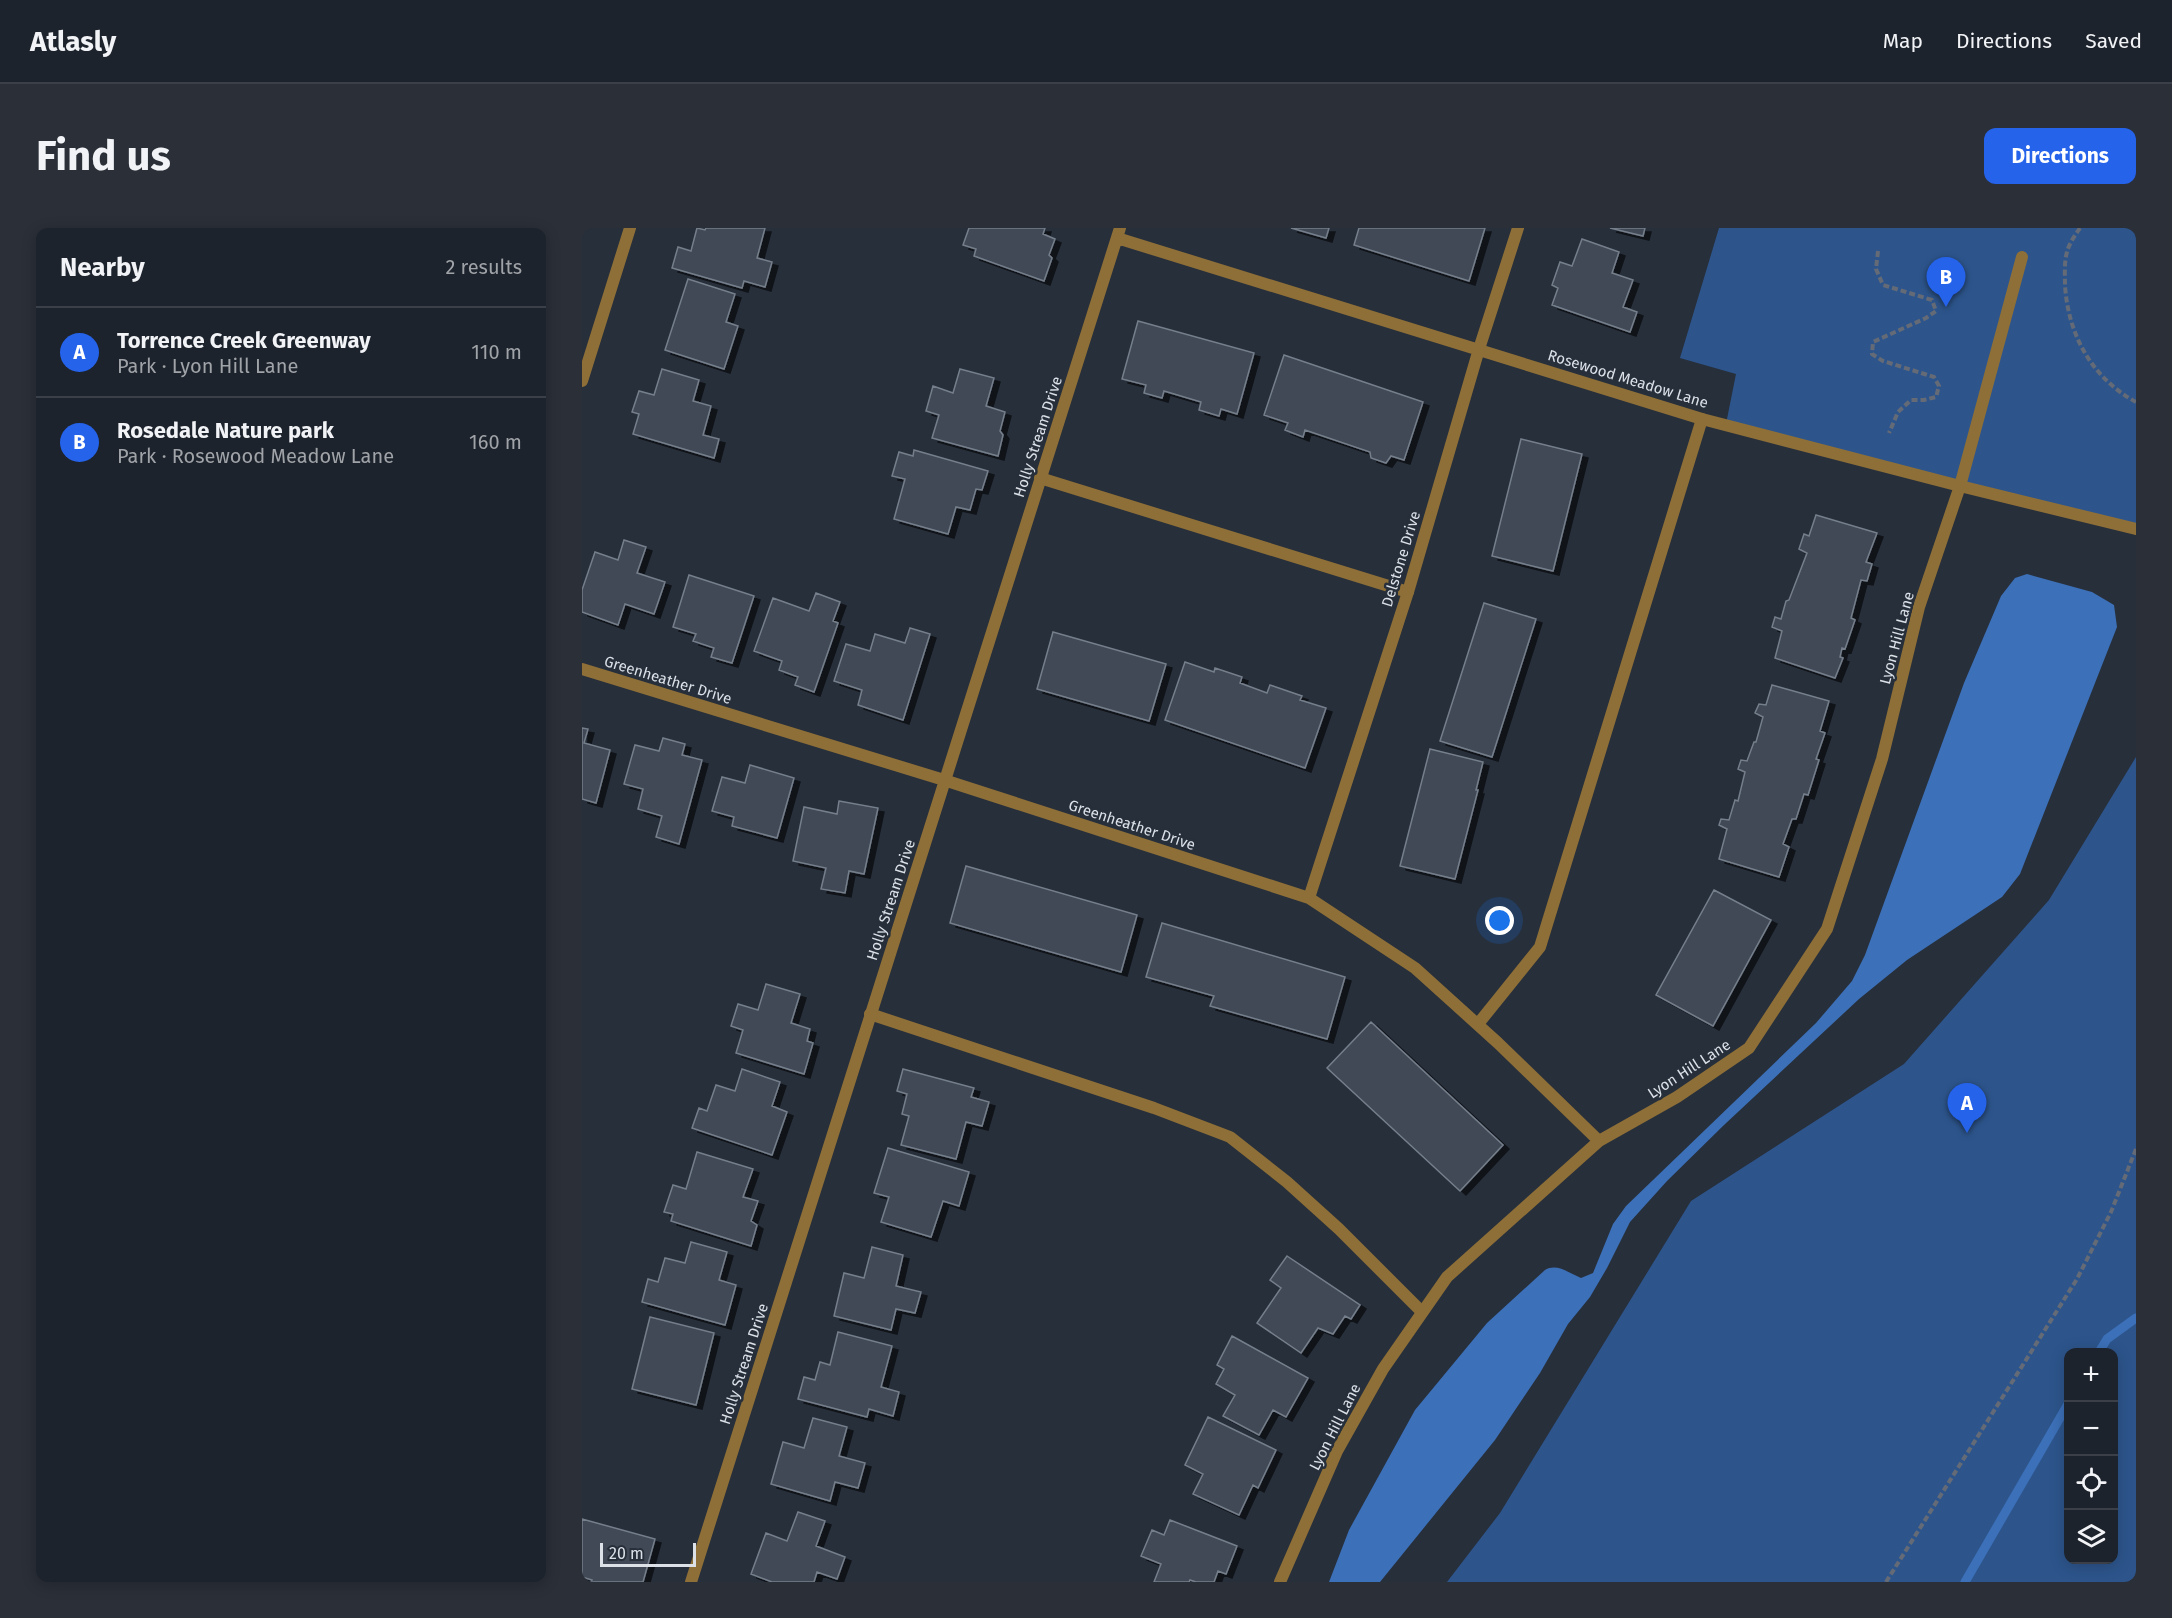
<!DOCTYPE html>
<html lang="en">
<head>
<meta charset="utf-8">
<style>
	:root { --surface:#1d232c; --page:#2a2f38; --text:#f1f3f6; --muted:#a0a4a9; --line:#3b4048; --accent:#2563eb }
	body { margin:0; font-family:"Fira Sans",sans-serif; background:var(--page); color:var(--text) }
	.controls { position:absolute; right:18px; bottom:18px; display:grid; overflow:hidden; border-radius:12px; box-shadow:0 3px 15px #0003 }
	.controls button { width:54px; height:54px; display:grid; place-items:center; padding:0; border:0; border-bottom:2px solid var(--line); background:var(--surface); color:var(--text); font:30px sans-serif }
	.scale { position:absolute; left:18px; bottom:15px; width:96px; box-sizing:border-box; padding-left:6px; border:3px solid #dce1e8; border-top:0; font-size:16px; line-height:21px; white-space:nowrap; color:#dce1e8; -webkit-text-stroke:4px #272f3b; paint-order:stroke }
	.you { position:absolute; left:918px; top:693px; width:21px; height:21px; margin:-15px; border:4px solid #fff; border-radius:50%; background:#1a73e8; box-shadow:0 0 0 9px #1a73e833 }
	.badge { display:grid; place-items:center; width:39px; height:39px; border-radius:50%; background:var(--accent); color:#fff; font-size:20px; font-weight:700 }
	.pin { position:absolute; translate:-50% -50px; filter:drop-shadow(0 2px 3px #0008) }
	.pin::after { content:''; position:absolute; top:32px; width:21px; height:18px; background:inherit; clip-path:polygon(0 0,100% 0,50% 100%) }
	.list { margin:0; padding:0; list-style:none }
	h2 { display:flex; justify-content:space-between; align-items:center; height:78px; margin:0; padding:0 24px; font-size:26px }
	h2 small { font-size:20px; font-weight:400; color:var(--muted) }
	.list li { display:grid; grid-template-columns:39px 1fr auto; gap:18px; align-items:center; box-sizing:border-box; height:90px; padding:0 24px; border-top:2px solid var(--line) }
	.list b { display:block; font-size:22px; white-space:nowrap }
	.list p { margin:0; font-size:20px; white-space:nowrap; color:var(--muted) }
	.list em { font-size:20px; font-style:normal; color:var(--muted) }
	.icon { flex:none; width:33px; height:33px; fill:none; stroke:currentColor; stroke-width:2; stroke-linecap:round; stroke-linejoin:round }
	.map { position:relative; flex:none; width:1554px; height:1354px; overflow:hidden; border-radius:12px }
	header { display:flex; align-items:center; gap:36px; box-sizing:border-box; height:84px; padding:0 30px; background:var(--surface); border-bottom:2px solid var(--line) }
	header strong { font-size:28px }
	nav { display:flex; gap:33px; margin-inline-start:auto; font-size:21px }
	.intro { display:flex; align-items:center; justify-content:space-between; box-sizing:border-box; height:144px; padding:0 36px }
	h1 { margin:0; font-size:42px }
	.button { padding:15px 27px; border-radius:12px; background:var(--accent); color:#fff; font-size:21px; font-weight:700 }
	main { display:flex; gap:36px; padding:0 36px }
	aside { flex:1; background:var(--surface); border-radius:12px; box-shadow:0 3px 15px #0003 }
	.map>svg:first-child { display:block }
	.green { fill:#2d558c; fill-rule:evenodd }
	.water { fill:#3c70b8 }
	.lines { fill:none; stroke-linecap:round; stroke-linejoin:round }
	.stream { stroke:#3c70b8; stroke-width:9 }
	.building { fill:#404854; stroke:#757f8c; stroke-width:1.5; filter:url(#shadow) }
	.path { stroke:#646b76; stroke-width:4; stroke-dasharray:6 3; stroke-linecap:butt }
	.lane { stroke:#8e6f37; stroke-width:12 }
	.street { stroke:#8e6f37; stroke-width:12 }
	.labels { text-anchor:middle; dominant-baseline:central; stroke-width:5; stroke-linejoin:round; paint-order:stroke }
	.street-label { font-size:15px; fill:#dce1e8; stroke:#272f3b }
</style>
</head>
<body>
<header>
<strong>Atlasly</strong>
<nav><a>Map</a><a>Directions</a><a>Saved</a></nav>
</header>
<div class="intro"><h1>Find us</h1><a class="button">Directions</a></div>
<main>
<aside>
<h2>Nearby<small>2 results</small></h2>
<ul class="list">
<li><span class="badge">A</span><div><b>Torrence Creek Greenway</b><p>Park · Lyon Hill Lane</p></div><em>110 m</em></li>
<li><span class="badge">B</span><div><b>Rosedale Nature park</b><p>Park · Rosewood Meadow Lane</p></div><em>160 m</em></li>
</ul>
</aside>
<div class="map">
<svg width="1554" height="1354" viewBox="0 0 1554 1354">
	<defs>
		<filter id="shadow"><feDropShadow dx="6" dy="4" stdDeviation="0" flood-color="#0009"/></filter>
	</defs>
	<rect width="100%" height="100%" fill="#272f3b"/>
	<path class="green" d="M1137,0h417v301l-410,-105 10,-50 -56,-16z
		M1554,529v825h-689l53,-69 191,-312 213,-137 145,-164zM1486,1124h46v208h-46z"/>
	<path class="water" d="M1445,346l65,18 22,13 3,22 -97,247 -18,23 -95,63 -48,39 -135,126 -57,56 -37,41 -23,46 -17,29 -22,27 -28,49 -45,67 -115,142h-51l20,-52 66,-120 72,-87 58,-53c12,-7 24,3 36,8l12,-5 20,-49 13,-18 190,-183 36,-42 13,-26 99,-272 37,-87 14,-18z"/>
	<g class="lines">
		<path class="stream" d="M1517,1124l8,-13 29,-21
			M1383,1354l103,-178"/>
	</g>
	<path class="building" d="M115,0l8,2 1,-2h59l-8,30 15,4 -7,25 -21,-6 -2,7 -70,-20 6,-21 13,4z
		M387,0h76l-2,6 12,5 -6,16 3,3 -8,23 -70,-25 2,-7 -13,-4z
		M709,0h38l-3,10z
		M777,0h126l-16,53 -115,-36z
		M1028,0h35l-2,8z
		M1000,11l37,13 -7,21 21,7 -10,27 14,5 -7,20 -78,-27 6,-17 -6,-3 8,-23 12,4z
		M106,51l47,15 -9,28 12,4 -14,43 -59,-19z
		M556,93l116,32 -17,61 -16,-5 -2,7 -20,-6 2,-8 -37,-11 -2,7 -18,-5 2,-8 -24,-6z
		M702,127l139,47 -19,58 -13,-4 -5,7 -15,-5 -1,-6 -65,-22 -2,7 -18,-7 3,-7 -24,-8z
		M80,141l37,11 -6,21 18,5 -8,29 16,4 -5,19 -81,-24 6,-20 -7,-2 7,-21 15,4z
		M378,141l34,9 -8,28 19,6 -5,19 3,4 -5,21 -66,-18 7,-23 -13,-4 7,-25 20,7z
		M939,211l61,15 -29,117 -61,-15z
		M332,222l74,21 -6,19 -6,-1 -6,21 -14,-3 -8,27 -54,-15 11,-40 -13,-3 7,-24 14,4z
		M1234,287l61,18 -11,29 6,2 -5,17 -6,-1 -10,38 4,2 -10,29 -3,-1 -2,9 3,1 -8,20 -60,-20 7,-27 -10,-4 3,-10 6,2 5,-18 3,-1 18,-47 -8,-4 5,-15 5,2z
		M42,312l22,7 -9,26 28,9 -11,32 -29,-10 -7,21 -36,-13v-22l13,-38 23,8z
		M107,347l65,21 -22,67 -21,-6 3,-9 -21,-7 3,-7 -23,-7z
		M234,365l24,9 -7,19 5,2 -24,69 -19,-7 3,-8 -19,-7 3,-9 -28,-10 19,-53 36,13z
		M902,375l52,16 -44,138 -52,-16z
		M328,400l20,6 -27,86 -45,-15 4,-15 -28,-9 12,-37 24,7 5,-17 30,9z
		M471,404l113,32 -17,57 -112,-32z
		M603,434l29,10 1,-4 27,9 -2,6 27,10 3,-8 32,11 -2,4 26,8 -21,60 -140,-48z
		M1190,457l57,16 -9,30 5,2 -9,26 3,1 -11,35 -4,-1 -8,25h-4l-9,25 6,3 -10,30 -60,-18 8,-30 -8,-4 2,-6 8,1 6,-20 3,1 7,-29 -7,-3 3,-9 6,1 7,-19h2l7,-25 -8,-4 4,-9 7,1z
		M0,500l6,1 -4,14 26,7 -14,53 -14,-4z
		M81,510l22,6 -3,11 20,5 -23,84 -23,-7 6,-21 -24,-7 5,-20 -19,-5 11,-39 24,6z
		M848,521l53,13 -7,28h2l-23,89 -55,-13z
		M168,537l44,13 -17,60 -45,-12 2,-9 -22,-6 10,-34 23,6z
		M257,573l39,7 -14,66 -15,-3 -4,22 -24,-4 5,-21 -33,-7 11,-54 33,7z
		M384,638l171,49 -16,57 -171,-49z
		M1132,662l57,30 -58,106 -57,-31z
		M580,695l183,54 -18,62 -117,-33 4,-10 -68,-19z
		M184,756l34,10 -9,29 19,6 -3,12 6,2 -9,31 -68,-21 7,-23 -12,-4 7,-22 20,6z
		M789,794l132,123 -43,46 -133,-123z
		M160,841l38,13 -8,24 15,6 -15,43 -80,-27 7,-20 8,3 9,-26 19,6z
		M321,841l71,19 -3,9 18,5 -7,24 -16,-4 -10,37 -55,-14 8,-29 -7,-2 5,-20 -10,-3z
		M306,920l81,24 -10,34 -16,-5 -12,36 -50,-15 8,-25 -15,-4z
		M115,924l56,17 -10,28 15,4 -7,20 6,4 -6,21 -80,-25 2,-7 -9,-2 9,-27 13,4z
		M109,1014l36,10 -8,28 17,5 -11,40 -83,-23 6,-23 10,3 7,-24 20,5z
		M290,1019l31,8 -7,31 25,6 -6,21 -19,-4 -5,21 -57,-14 10,-43 20,5z
		M705,1028l73,49 -9,14 -6,-3 -12,18 -15,-6 -17,25 -44,-30 24,-35 -11,-8z
		M68,1089l64,16 -18,72 -64,-16z
		M256,1104l54,14 -11,41 18,5 -6,24 -24,-7 -2,8 -69,-18 6,-22 11,3 5,-18 10,3z
		M650,1108l76,42 -22,39 -13,-7 -14,25 -36,-19 12,-21 -19,-11 8,-15 -7,-4z
		M626,1189l68,33 -18,38 -5,-3 -14,30 -46,-21 10,-20 -18,-9z
		M231,1190l34,9 -8,29 26,7 -7,25 -23,-6 -5,19 -59,-17 12,-42 21,6z
		M216,1284l27,9 -9,25 29,11 -8,22 -20,-7 -3,10h-42l-21,-8 15,-41 21,8z
		M0,1291l73,20 -12,43h-52l1,-2 -10,-3z
		M588,1292l67,26 -11,28 -8,-3 -4,11h-18l-6,-2 -1,2h-35l7,-18 -20,-8 11,-26 12,5z"/>
	<g class="lines">
		<path class="path" d="M1498,0c-5,7 -11,16 -13,24 -3,10 -2,23 -2,33 3,50 27,93 71,117
			M1296,23l-2,18 7,16 49,15 4,11 -10,7 -53,24 -1,12 11,7 51,16 5,9 -3,11 -12,3h-13l-13,12 -9,21
			M1304,1354l191,-303 34,-67 25,-63"/>
		<path class="lane" d="M458,250l368,114
			M288,786l284,94 76,29 57,45 52,47 83,83
			M896,796l62,-77 162,-528"/>
		<path class="street" d="M535,10l585,181 258,67 176,43
			M0,153l48,-153
			M0,441l362,111 365,118 106,70 83,75 101,98
			M727,670l99,-306 71,-243 39,-121
			M109,1354l429,-1354
			M698,1354l57,-131 46,-82 64,-92 152,-136 78,-44 72,-49 78,-119 55,-170 37,-152 41,-121 62,-229"/>
	</g>
	<g class="labels">
		<g class="street-label">
			<text transform="translate(1046 151) rotate(17)">Rosewood Meadow Lane</text>
			<text transform="translate(456 209) rotate(-72)">Holly Stream Drive</text>
			<text transform="translate(819 331) rotate(-73)">Delstone Drive</text>
			<text transform="translate(1315 410) rotate(-75)">Lyon Hill Lane</text>
			<text transform="translate(86 452) rotate(17)">Greenheather Drive</text>
			<text transform="translate(550 597) rotate(18)">Greenheather Drive</text>
			<text transform="translate(309 672) rotate(-72)">Holly Stream Drive</text>
			<text transform="translate(1107 841) rotate(-33)">Lyon Hill Lane</text>
			<text transform="translate(162 1136) rotate(-72)">Holly Stream Drive</text>
			<text transform="translate(753 1199) rotate(-63)">Lyon Hill Lane</text>
		</g>
	</g>
</svg>
<div class="controls">
<button>+</button>
<button>−</button>
<button><svg class="icon" aria-label="locate" viewBox="0 0 24 24"><circle cx="12" cy="12" r="6"/><path d="M12 2v4M12 18v4M2 12h4M18 12h4"/></svg></button>
<button><svg class="icon" aria-label="layers" viewBox="0 0 24 24"><path d="M12 4l9 5-9 5-9-5zM3 14l9 5 9-5"/></svg></button>
</div>
<div class="scale">20 m</div>
<div class="you"></div>
<div class="pin badge" style="left:1385px;top:905px">A</div>
<div class="pin badge" style="left:1364px;top:79px">B</div>
</div>
</main>
</body>
</html>
